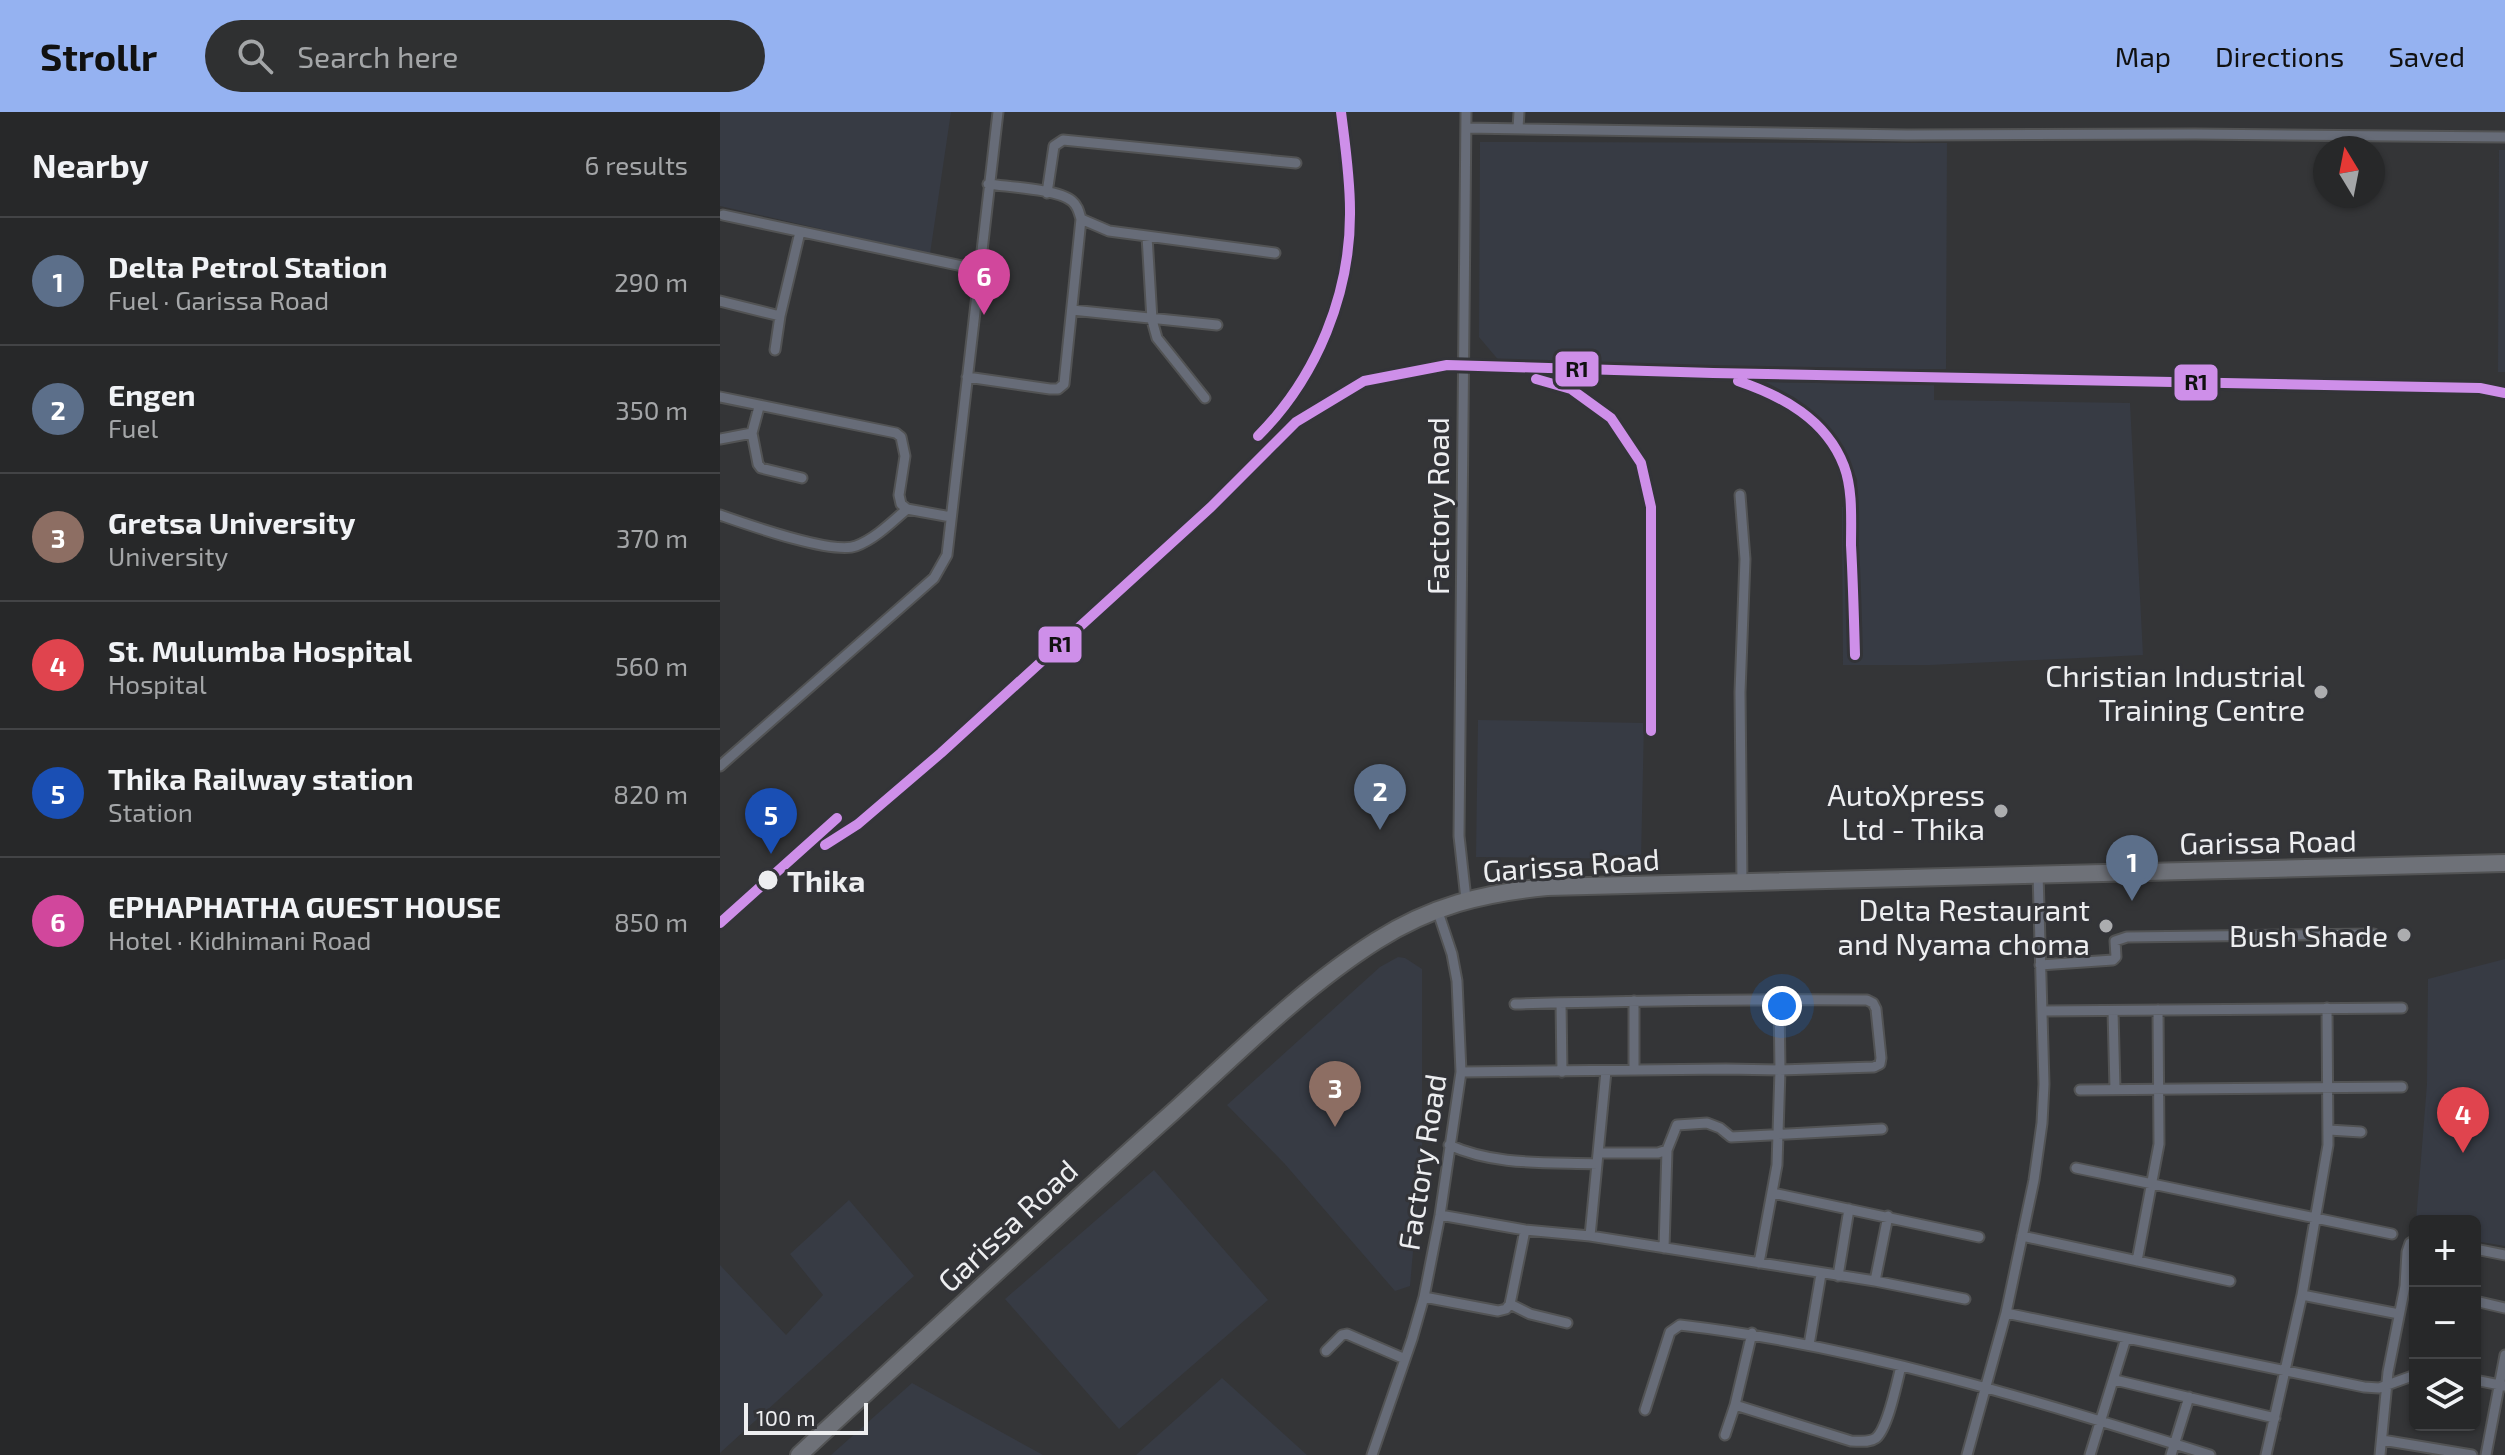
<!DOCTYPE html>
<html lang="en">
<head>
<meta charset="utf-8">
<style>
	:root { --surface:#272829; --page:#2f3031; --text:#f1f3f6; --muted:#a4a6a8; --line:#434446; --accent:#95b2f1 }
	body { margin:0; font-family:"Exo 2",sans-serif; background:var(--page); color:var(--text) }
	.controls { position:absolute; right:24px; bottom:24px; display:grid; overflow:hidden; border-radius:12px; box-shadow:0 2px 6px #0004 }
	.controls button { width:72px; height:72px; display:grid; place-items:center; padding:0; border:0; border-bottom:2px solid var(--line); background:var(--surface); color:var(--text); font:40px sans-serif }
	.compass { position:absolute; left:1593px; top:24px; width:72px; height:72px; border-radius:50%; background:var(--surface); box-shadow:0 2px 6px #0004; rotate:350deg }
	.scale { position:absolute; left:24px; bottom:20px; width:124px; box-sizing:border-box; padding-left:8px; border:4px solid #edeef0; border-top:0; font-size:22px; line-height:28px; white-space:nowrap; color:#edeef0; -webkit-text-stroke:6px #333438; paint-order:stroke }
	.you { position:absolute; left:1062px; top:894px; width:28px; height:28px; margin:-20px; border:6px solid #fff; border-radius:50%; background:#1a73e8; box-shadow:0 0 0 12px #1a73e833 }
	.badge { display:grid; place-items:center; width:52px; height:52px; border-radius:50%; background:var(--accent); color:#fff; font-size:26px; font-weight:700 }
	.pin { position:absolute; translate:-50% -66px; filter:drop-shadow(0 2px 4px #0008) }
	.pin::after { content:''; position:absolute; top:42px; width:28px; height:24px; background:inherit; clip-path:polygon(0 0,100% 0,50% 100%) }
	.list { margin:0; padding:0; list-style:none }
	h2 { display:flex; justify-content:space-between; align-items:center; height:104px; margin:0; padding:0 32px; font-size:34px }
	h2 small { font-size:26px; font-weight:400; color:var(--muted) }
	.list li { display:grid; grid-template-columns:52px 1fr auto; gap:24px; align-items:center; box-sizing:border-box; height:128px; padding:0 32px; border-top:2px solid var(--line) }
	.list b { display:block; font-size:30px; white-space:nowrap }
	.list p { margin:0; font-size:26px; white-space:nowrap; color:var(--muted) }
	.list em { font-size:26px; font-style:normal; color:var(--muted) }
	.icon { flex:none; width:44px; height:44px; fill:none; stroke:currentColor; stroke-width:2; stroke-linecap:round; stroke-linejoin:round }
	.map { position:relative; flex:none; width:1785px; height:1343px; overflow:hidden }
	header { display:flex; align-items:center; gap:48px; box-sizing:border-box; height:112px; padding:0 40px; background:var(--accent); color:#111 }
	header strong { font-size:38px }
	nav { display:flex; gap:44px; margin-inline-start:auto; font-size:28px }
	.search { width:560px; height:72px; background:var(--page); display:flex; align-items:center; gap:20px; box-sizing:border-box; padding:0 28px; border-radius:44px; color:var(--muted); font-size:30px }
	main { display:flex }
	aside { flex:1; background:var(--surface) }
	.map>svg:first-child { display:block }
	.built { fill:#373b44 }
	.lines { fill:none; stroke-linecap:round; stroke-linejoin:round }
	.street-casing { stroke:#525354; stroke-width:13 }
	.highway-casing { stroke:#525354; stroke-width:20 }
	.street { stroke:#676c78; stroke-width:9 }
	.highway { stroke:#6e7178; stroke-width:16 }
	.rail-1-casing { stroke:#333438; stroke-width:16 }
	.rail-1 { stroke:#ce8fe9; stroke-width:10 }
	.poi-dot { fill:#acadaf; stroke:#333438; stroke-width:3 }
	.stop-dot { fill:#edeef0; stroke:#333438; stroke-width:3 }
	.labels { text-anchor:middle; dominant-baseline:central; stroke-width:6; stroke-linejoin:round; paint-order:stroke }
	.street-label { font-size:30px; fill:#edeef0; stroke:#333438 }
	.poi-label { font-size:30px; fill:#edeef0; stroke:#333438; text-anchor:end }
	.stop-label { font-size:30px; font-weight:bold; fill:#edeef0; stroke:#333438; text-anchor:start }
	.line-badge { stroke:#333438; stroke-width:3 }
	.pale-badge-label { font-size:22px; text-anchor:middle; font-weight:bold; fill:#111 }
</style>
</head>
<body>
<header>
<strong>Strollr</strong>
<div class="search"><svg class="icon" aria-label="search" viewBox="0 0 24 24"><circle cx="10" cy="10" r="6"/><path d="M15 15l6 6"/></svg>Search here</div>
<nav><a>Map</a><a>Directions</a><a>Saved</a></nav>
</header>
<main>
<aside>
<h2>Nearby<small>6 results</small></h2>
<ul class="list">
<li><span class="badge" style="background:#5c6f8a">1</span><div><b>Delta Petrol Station</b><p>Fuel · Garissa Road</p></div><em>290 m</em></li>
<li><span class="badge" style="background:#5c6f8a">2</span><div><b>Engen</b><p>Fuel</p></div><em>350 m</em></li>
<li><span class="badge" style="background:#8d6e63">3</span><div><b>Gretsa University</b><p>University</p></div><em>370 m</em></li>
<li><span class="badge" style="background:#e0444e">4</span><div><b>St. Mulumba Hospital</b><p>Hospital</p></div><em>560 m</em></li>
<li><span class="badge" style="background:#1a4fb4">5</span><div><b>Thika Railway station</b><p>Station</p></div><em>820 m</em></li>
<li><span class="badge" style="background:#d1479c">6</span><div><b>EPHAPHATHA GUEST HOUSE</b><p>Hotel · Kidhimani Road</p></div><em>850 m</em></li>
</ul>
</aside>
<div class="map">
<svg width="1785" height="1343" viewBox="0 0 1785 1343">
	<rect width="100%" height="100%" fill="#343537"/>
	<path class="built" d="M0,0h231l-21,142 -210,-48z
		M760,30l467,1 -1,226h-440l-27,-32z
		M1779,38h6v222h-7z
		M1046,270l168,3v15l196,3 13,252 -213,10h-87l-1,-158h16l-1,-28 -16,-33 -26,-31 -20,-17z
		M758,608l166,3 -3,136 -165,-2z
		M678,845l7,1 17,11v180l-12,137 -15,5 -111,-128 -57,-58 153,-138z
		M1785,847v287l-30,-5v-20h-59l11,-137 1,-105z
		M434,1058l114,130 -149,129 -114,-130z
		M129,1088l65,76 -194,177v-188l66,70 37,-40 -33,-41z
		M502,1266l85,77h-171z
		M192,1271l22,12 109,60h-212z"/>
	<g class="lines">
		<g class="street-casing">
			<path id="street" d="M746,16l441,7 288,-1 310,3
				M798,16l1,-16
				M327,81l7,-47 9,-6 233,23
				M3,103l258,55
				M361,107l28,12 166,22
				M427,124l5,84 5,18 48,60
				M0,189l60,15
				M352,198l145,15
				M55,238l5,-34 20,-84
				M247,265l83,12h8l6,-5 1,-10 16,-155c-2,-7 -3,-13 -9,-18 -14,-12 -64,-14 -84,-17
				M0,285l176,36 5,4 4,19 -6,39 2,9 6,5 44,8
				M39,295l-7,26 6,31 3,4 41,10
				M0,327l32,-6
				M1020,383l5,64 -5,133 2,192
				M0,403c26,9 112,40 136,31 19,-7 36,-24 51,-37
				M0,654l214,-188 13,-23 51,-443
				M746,787l-7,-63 7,-724
				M1320,853l73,-5 3,-3 -1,-16 12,-4 247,-3
				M914,889v69
				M841,891l1,69
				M795,892c117,-3 235,-5 352,-4l6,3 3,6 5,49 -1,6 -6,3 -94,3 -1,-71
				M1607,896l1,137 -26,150 97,19
				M1322,899l360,-3
				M1393,899l2,78
				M741,960l265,-3 54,1 -3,95 -18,98
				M1360,978l322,-3
				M1609,1018l32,2
				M729,1033c46,21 98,17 148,19
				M878,1041h60l9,-3
				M1356,1056l316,66
				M1053,1081l206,44
				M720,1103l85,15 65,6 285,45 90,18
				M870,1124l16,-165
				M1302,1124l208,45
				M944,1136l3,-98 10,-25 30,-2 13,5 11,9 151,-8
				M1755,1137l30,6
				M1417,1149l22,-117 -1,-134
				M1118,1164l11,-67
				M1155,1169l13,-65
				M704,1185l74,14 8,-2 4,-5 15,-74
				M1755,1189l30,7
				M790,1192l20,10 37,9
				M1286,1201l358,74 15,1 36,-13
				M1032,1221l-17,72 116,36c8,0 18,2 25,-3 12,-10 21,-56 25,-72
				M1089,1233l12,-71
				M606,1239l16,-16 5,-1 58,25
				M1395,1268l160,38
				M1755,1268l30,6
				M925,1298l25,-78 10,-7c181,21 357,76 530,130
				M1005,1323l10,-30
				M1662,1328l90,15
				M652,1343l40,-116 12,-42 16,-82 21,-143 -4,-91 -5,-27 -15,-45
				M1247,1343l39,-142 28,-133 8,-57 2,-39 -6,-211
				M1370,1343l36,-117
				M1451,1343l18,-58
				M1546,1343l36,-160
				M1660,1343l8,-83 17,-86 2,-34 3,-9 5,-3
				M1766,1343l19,-100"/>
		</g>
		<g class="highway-casing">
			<path id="highway" d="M79,1343c124,-115 248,-230 374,-343 65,-59 129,-124 203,-171 55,-35 107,-48 171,-54l958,-24"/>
		</g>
		<use href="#street" class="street"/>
		<use href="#highway" class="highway"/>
		<g class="rail-1-casing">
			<path id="rail-1" d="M816,267l35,10 40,29 30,45 10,44v224
				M1018,269c44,15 88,38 106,85 9,24 7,54 7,79 2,36 3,73 4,110
				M538,324c59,-59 93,-143 92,-226 0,-33 -5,-66 -9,-98
				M105,733l33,-21 83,-71 270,-246 85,-85 68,-41 83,-16 266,8 767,15 25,5
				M0,811l117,-105"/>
		</g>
		<use href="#rail-1" class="rail-1"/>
	</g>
	<g class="poi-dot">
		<circle cx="1601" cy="580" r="8"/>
		<circle cx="1281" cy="699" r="8"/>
		<circle cx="1386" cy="814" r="8"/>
		<circle cx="1684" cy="823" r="8"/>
	</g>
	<circle class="stop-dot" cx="48" cy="768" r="11"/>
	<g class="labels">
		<g class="street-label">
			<text transform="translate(717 394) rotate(-90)">Factory Road</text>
			<text transform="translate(1548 729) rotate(-1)">Garissa Road</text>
			<text transform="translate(851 752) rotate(-4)">Garissa Road</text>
			<text transform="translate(701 1050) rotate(-81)">Factory Road</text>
			<text transform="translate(287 1113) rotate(-43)">Garissa Road</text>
		</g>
		<g class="poi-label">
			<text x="1585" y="563">Christian Industrial<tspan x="1585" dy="34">Training Centre</tspan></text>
			<text x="1265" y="682">AutoXpress<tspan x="1265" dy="34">Ltd - Thika</tspan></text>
			<text x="1370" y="797">Delta Restaurant<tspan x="1370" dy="34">and Nyama choma</tspan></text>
			<text x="1668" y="823">Bush Shade</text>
		</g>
		<g class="stop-label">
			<text x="67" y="768">Thika</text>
		</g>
	</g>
	<g class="line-badge">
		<rect x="834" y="238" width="46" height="38" rx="8" fill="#ce8fe9"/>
		<rect x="1453" y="251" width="46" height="39" rx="8" fill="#ce8fe9"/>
		<rect x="317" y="513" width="46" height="39" rx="8" fill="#ce8fe9"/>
	</g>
	<g class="pale-badge-label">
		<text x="857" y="265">R1</text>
		<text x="1476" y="278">R1</text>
		<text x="340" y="540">R1</text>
	</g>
</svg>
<div class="controls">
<button>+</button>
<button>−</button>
<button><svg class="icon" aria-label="layers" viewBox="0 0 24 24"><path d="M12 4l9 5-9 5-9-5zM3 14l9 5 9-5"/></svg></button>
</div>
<svg class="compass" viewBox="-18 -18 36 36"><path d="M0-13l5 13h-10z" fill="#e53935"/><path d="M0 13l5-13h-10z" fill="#a4a6a8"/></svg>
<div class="scale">100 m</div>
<div class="you"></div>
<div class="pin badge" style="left:1412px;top:789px;background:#5c6f8a">1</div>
<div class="pin badge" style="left:660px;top:718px;background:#5c6f8a">2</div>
<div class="pin badge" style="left:615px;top:1015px;background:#8d6e63">3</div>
<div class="pin badge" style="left:1743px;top:1041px;background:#e0444e">4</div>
<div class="pin badge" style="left:51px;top:742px;background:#1a4fb4">5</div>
<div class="pin badge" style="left:264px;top:203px;background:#d1479c">6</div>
</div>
</main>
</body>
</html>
